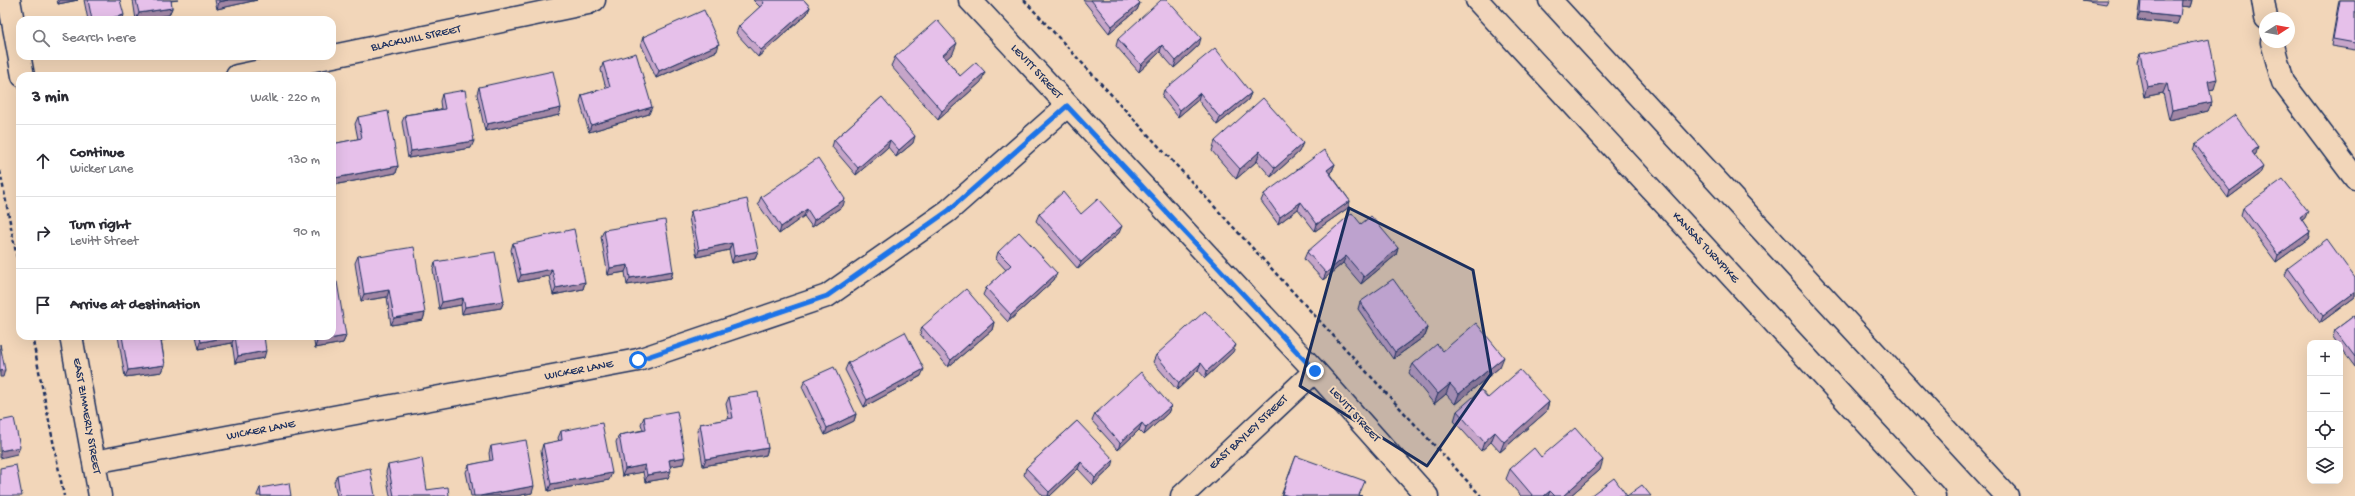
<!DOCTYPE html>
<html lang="en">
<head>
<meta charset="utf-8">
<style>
	:root { --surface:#fff; --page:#f2f2f3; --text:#2b2b33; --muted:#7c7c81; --line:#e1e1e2 }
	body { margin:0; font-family:"Gochi Hand",sans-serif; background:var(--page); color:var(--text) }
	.controls { position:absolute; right:12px; bottom:12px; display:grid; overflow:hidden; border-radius:8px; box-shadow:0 4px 16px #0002 }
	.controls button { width:36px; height:36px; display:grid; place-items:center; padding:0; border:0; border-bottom:1px solid var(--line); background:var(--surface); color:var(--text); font:20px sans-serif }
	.compass { position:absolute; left:2259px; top:12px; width:36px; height:36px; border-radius:50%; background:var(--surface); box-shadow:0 4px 16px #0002; rotate:79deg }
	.stop { position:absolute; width:12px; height:12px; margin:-9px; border:3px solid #1a73e8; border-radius:50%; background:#fff }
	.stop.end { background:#1a73e8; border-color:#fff; box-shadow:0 1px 4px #0008 }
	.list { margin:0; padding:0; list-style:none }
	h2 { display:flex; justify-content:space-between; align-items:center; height:52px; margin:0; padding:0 16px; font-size:17px }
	h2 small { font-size:13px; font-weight:400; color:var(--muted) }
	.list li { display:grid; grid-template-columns:26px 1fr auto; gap:12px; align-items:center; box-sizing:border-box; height:72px; padding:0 16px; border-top:1px solid var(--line) }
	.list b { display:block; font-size:15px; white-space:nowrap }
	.list p { margin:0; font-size:13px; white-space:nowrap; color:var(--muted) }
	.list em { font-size:13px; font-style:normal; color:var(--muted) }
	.icon { flex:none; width:22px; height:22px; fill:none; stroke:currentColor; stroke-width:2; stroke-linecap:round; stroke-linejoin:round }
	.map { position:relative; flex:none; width:2355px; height:496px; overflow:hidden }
	.search { position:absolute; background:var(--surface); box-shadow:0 4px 16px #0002; left:16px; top:16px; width:320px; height:44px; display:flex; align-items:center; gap:10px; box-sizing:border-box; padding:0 14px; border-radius:12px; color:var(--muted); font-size:15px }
	.panel { position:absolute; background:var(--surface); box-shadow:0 4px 16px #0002; left:16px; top:72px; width:320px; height:268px; border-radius:12px }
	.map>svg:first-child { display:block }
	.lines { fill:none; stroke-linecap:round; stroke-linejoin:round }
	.minor-casing { stroke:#1b2f5e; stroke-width:25 }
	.highway-casing { stroke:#1b2f5e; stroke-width:25 }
	.path { stroke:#1b2f5e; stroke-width:2.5; stroke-dasharray:4 3; stroke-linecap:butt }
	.minor { stroke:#f2d6b9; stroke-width:22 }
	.highway { stroke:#f2d6b9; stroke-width:22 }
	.wall { fill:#c6a5c9; stroke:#1b2f5e }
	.shaded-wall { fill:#a186a4; stroke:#1b2f5e }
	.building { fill:#e6c0ea; stroke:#1b2f5e }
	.route { stroke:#1a73e8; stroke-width:5 }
	.marked { fill:#1b2f5e; fill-opacity:0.2; stroke:#1b2f5e; stroke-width:3; stroke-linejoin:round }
	.labels { text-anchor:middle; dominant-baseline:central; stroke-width:4; stroke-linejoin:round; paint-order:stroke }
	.street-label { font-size:12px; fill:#1b2f5e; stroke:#f2d6b9 }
</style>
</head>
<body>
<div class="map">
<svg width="2355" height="496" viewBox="0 0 2355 496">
	<rect width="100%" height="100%" fill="#f2d6b9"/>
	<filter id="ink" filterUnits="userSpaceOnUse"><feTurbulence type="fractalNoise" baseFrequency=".025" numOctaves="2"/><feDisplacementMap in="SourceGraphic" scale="8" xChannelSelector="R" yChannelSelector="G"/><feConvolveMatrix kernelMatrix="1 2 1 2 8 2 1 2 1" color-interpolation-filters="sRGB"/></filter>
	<g filter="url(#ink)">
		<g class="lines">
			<g class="minor-casing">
				<path id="minor" d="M9,0l14,76
					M970,0l345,371 112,125
					M2263,0l3,18
					M2272,42l11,40 72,96
					M237,76l351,-73 6,-3
					M71,336l29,160
					M94,462l544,-102 189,-64 121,-85 119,-105
					M1182,496l133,-125"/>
			</g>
			<g class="highway-casing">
				<path id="highway" d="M1477,0l457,496
					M1550,0l457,496"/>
			</g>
			<path class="path" d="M1024,0l457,496
				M0,171l20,102
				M32,336l32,160"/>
			<use href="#minor" class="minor"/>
			<use href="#highway" class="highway"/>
		</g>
		<path class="wall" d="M57,0h21l-20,4z
			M84,0h36l2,20h-34z
			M133,0h45l-7,1 1,7 -3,7 -31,5h-2z
			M215,0h42l-40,9z
			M753,0h51l6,7 -3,7 -49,43 -22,-24 3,-7 21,-19z
			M1083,0h54l3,3 -3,7 -28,23z
			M2082,0h26l-2,4z
			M2140,0h52l-2,7 -9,-1 -4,18 -40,-4z
			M2339,0h16v50l-24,-4z
			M643,37l74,14 -61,27 -15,-34z
			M1118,39l81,6 -25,23 -14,-16 -21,20 -23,-26z
			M953,53l-7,6 14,17 21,6 -43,38 -47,-54 4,-9z
			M2140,54l74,35 -5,1 -1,21 -39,9 -6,-27 -19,4 -7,-34z
			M603,63l46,51 -60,18 -9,-30 2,-7 24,-7 -5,-18z
			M479,87l82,21 -2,7 -74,16 -8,-37z
			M1164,90l87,3 -3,7 -31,25 -19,-25 -20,17 -16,-20z
			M442,94l29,54 -63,10 -6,-36 3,-7 36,-6 -1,-8z
			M882,97l31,46 -17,14 -8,-10 -32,28 -24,-28 2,-7z
			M358,117l40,49 -2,7 -63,12 -1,-4v-37l26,-5 -3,-15z
			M1215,141l84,11 -28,25 -14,-16 -21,18 -24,-28z
			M2195,144l61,10 -2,2 6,18 -32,24 -35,-47z
			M1335,164l-3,7 -2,2 20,28 -2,7 -33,23 -17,-22 -20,15 -17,-23 3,-7z
			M761,197l82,9 -31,21 -8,-11 -25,18 -21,-30z
			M2243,208l62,10 -3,2 8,12 -2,7 -32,23 -35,-47z
			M691,211l67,40 -3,7 -23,5 -3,-13 -32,7 -8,-39z
			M1039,214h42l38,19 -41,36 -42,-48z
			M1361,224l37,24 -2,7 -35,29 -18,-21 -20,17 -19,-21 3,-7z
			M604,230l69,41 -2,7 -44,7 -2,-13 -17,3 -7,-38z
			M513,243l72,39 -2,7 -30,6 -4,-19 -31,6 -7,-32z
			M998,252l59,21 -3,7 -46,42 -25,-27 3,-7 20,-18 -10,-11z
			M358,256l67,57 -2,7 -32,5 -4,-28 -26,4 -6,-38z
			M435,262l69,39 -3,7 -39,6 -1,-9 -22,4 -6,-40z
			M2288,268l67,10v19l-35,26 -35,-48z
			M1360,302l68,26 -3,8 -32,23 -35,-50z
			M2355,315v52l-15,-20v-4h-3l-4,-6 2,-7z
			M994,322l-2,8 -44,37 -28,-33 2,-7z
			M118,336h53l-1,3 -9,1 4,25 -3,7 -37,5z
			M196,336h68v22l-29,5 -3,-20 -33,6z
			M313,336h33l-3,7 -28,5z
			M1443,351l57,16 -45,37 -9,-10 -12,10 -25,-31 4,-9z
			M1233,352l-28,26 -7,-8 -21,20 -24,-28 3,-7z
			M848,363l73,13 -57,31 -19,-37z
			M805,380l51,34 -2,7 -29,14 -23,-48z
			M729,397l39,51 -2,7 -63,11 -6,-35 3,-7 29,-5 -3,-15z
			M1549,402l-3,10 -46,40 -9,-10 -10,9 -27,-30 3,-10z
			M1171,406l-3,7 -24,22 -5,-5 -21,20 -26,-29 3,-7z
			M644,417l39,47 -13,2 -2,12 -23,4 -2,-10 -21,4 -6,-34 3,-7 24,-5 -2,-6z
			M1077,421l35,46 -19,18 -15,-16 -28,27h-7l-19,-21 2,-7z
			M561,431l48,49 -61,11 -7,-40 2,-7 16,-3 -1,-3z
			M491,446l41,47 -16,3h-45l-5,-24 3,-7 21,-4 -1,-8z
			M1296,456l63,39 3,1h-81z
			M1541,457l59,13 -30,26h-49l-15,-17 4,-10z
			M388,465l39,25 22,6h-59l-4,-24z
			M337,475l38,21h-38l-3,-14z
			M260,488l31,8h-34v-1z"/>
		<path class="shaded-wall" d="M60,0h18l-20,4z
			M228,0h29l-40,9 2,-7z
			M2181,0h11l-2,7 -11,-1z
			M1140,3l-3,7 -28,23 3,-7z
			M810,7l-3,7 -49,43 3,-7z
			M172,8l-3,7 -33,5 3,-7z
			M2140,13l40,4 -3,7 -40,-4z
			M124,15l-2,5h-20z
			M1201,38l-2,7 -25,23 2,-7z
			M957,43l-4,10 -13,12 3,-10z
			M719,44l-2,7 -61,27 3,-7z
			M1162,45l-2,7 -21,20 2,-7z
			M985,72l-4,10 -43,38 4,-9z
			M2217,79l-3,10 -10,2 4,-10z
			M2167,83l-4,10 -19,4 3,-10z
			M1200,93l-2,7 -20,17 2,-7z
			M1251,93l-3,7 -31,25 3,-7z
			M2212,102l-4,9 -39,9 3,-10z
			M652,107l-3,7 -60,18 2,-7z
			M561,108l-2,7 -74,16 2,-7z
			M915,136l-2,7 -17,14 3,-7z
			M890,140l-2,7 -32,28 2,-7z
			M474,141l-3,7 -63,10 3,-7z
			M1303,143l-4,9 -28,25 4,-9z
			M2258,147l-2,7 -7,5 3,-7z
			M1260,151l-3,10 -21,18 4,-10z
			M1335,164l-3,7 -7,6 2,-7z
			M398,166l-2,7 -63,12 2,-7z
			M2263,167l-3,7 -32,24 2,-7z
			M845,199l-2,7 -31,21 2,-7z
			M1350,201l-2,7 -33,23 2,-7z
			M1301,202l-3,7 -20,15 2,-7z
			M807,209l-3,7 -25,18 2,-7z
			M2308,211l-3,7 -8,6 3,-7z
			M1122,226l-3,7 -41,36 3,-7z
			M2310,232l-2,7 -32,23 2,-7z
			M732,243l-3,7 -32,7 2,-7z
			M1398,248l-2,7 -35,29 3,-7z
			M758,251l-3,7 -23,5 2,-7z
			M1346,256l-3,7 -20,17 3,-7z
			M628,265l-3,7 -17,3 2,-7z
			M552,269l-3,7 -31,6 3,-7z
			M673,271l-2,7 -44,7 3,-7z
			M1057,273l-3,7 -46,42 3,-7z
			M585,282l-2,7 -30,6 3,-7z
			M389,290l-2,7 -26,4 3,-7z
			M2355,292v5l-35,26 3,-7z
			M463,298l-2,7 -22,4 3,-7z
			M504,301l-3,7 -39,6 3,-7z
			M425,313l-2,7 -32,5 3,-7z
			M994,322l-2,8 -44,37 3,-7z
			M1428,328l-3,8 -32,23 2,-7z
			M159,336h12l-1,3 -13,2z
			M235,336l-3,7 -33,6 2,-7z
			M346,336l-3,7 -28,5 2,-7z
			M1236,345l-3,7 -28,26 2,-7z
			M266,351l-2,7 -29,5 3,-7z
			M1504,357l-4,10 -45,37 4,-10z
			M1201,363l-3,7 -21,20 2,-7z
			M165,365l-3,7 -37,5 3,-7z
			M924,369l-3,7 -57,31 3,-7z
			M5,370l-2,7h-3v-6z
			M1450,384l-4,10 -12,10 4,-10z
			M1549,402l-3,10 -46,40 4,-10z
			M1171,406l-3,7 -24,22 2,-7z
			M856,414l-2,7 -29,14 2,-7z
			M1142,423l-3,7 -21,20 2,-7z
			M1495,432l-4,10 -10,9 3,-9z
			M20,447l-3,7 -17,4v-7z
			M768,448l-2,7 -63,11 3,-7z
			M685,457l-2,7 -17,3 3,-7z
			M1114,460l-2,7 -19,18 2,-7z
			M1603,460l-3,10 -30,26h-7z
			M1081,462l-3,7 -28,27h-2l1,-4z
			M645,465l-2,7 -21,4 3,-7z
			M671,471l-3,7 -23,4 2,-7z
			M612,473l-3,7 -61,11 3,-7z
			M534,486l-2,7 -16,3h-36z
			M1550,491l-2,5h-4z"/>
		<path class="building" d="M88,0h32l4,15 -22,5h-10z
			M136,0h35l1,8 -33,5z
			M219,0h9l-9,2z
			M762,0h42l6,7 -49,43 -22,-24 25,-23z
			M1091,0h46l3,3 -28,23z
			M1161,0h6l34,38 -25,23 -14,-16 -21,20 -23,-26z
			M2141,0h41l-2,17 -40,-4z
			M2340,0h15v43l-22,-4z
			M704,10l15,34 -60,27 -16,-34z
			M937,20l20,23 -14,12 17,21 16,-14 9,10 -43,39 -47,-54z
			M2209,39l8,40 -9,2 4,21 -40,8 -5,-27 -20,4 -7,-33z
			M1215,48l36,45 -31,25 -20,-25 -20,17 -16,-20z
			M636,53l16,54 -61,18 -9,-30 28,-8 -7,-24z
			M553,71l8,37 -74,16 -8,-37z
			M465,90l9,51 -63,10 -6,-36 40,-6 -3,-15z
			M882,97l33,39 -16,14 -9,-10 -32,28 -24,-28z
			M1263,98l40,45 -28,25 -15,-17 -20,18 -25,-28z
			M388,111l10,55 -63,12 -3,-18v-16l30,-6 -4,-21z
			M2235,115l23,32 -6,5 11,15 -33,24 -35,-47z
			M1324,150l11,14 -8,6 23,31 -33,23 -16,-22 -21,15 -16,-23z
			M818,158l27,41 -31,21 -7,-11 -26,18 -20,-30z
			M2283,179l25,32 -8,6 10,15 -32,23 -35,-47z
			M1063,192l18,22 17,-15 24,27 -41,36 -42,-48z
			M747,199l11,52 -24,5 -2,-13 -33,7 -8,-39z
			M1352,213l9,11 10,-8 27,32 -34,29 -18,-21 -20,17 -19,-21z
			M665,220l8,51 -43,7 -2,-13 -18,3 -6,-38z
			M574,229l11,53 -29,6 -4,-19 -31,6 -8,-32z
			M1019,232l38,41 -46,42 -25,-27 25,-23 -13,-13z
			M2327,239l28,39v14l-32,24 -35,-48z
			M414,247l11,66 -31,5 -5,-28 -25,4 -6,-38z
			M495,252l9,49 -39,6 -2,-9 -21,4 -7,-40z
			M1393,279l35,49 -33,24 -35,-50z
			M332,282h5l9,54 -29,5 -1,-5h16z
			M966,289l28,33 -43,38 -29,-33z
			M1205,311l31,34 -29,26 -6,-8 -22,20 -23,-28z
			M2355,315v42l-20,-27z
			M1476,323l28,34 -45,37 -9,-10 -12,10 -25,-30 24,-20 6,7z
			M905,332l19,37 -57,31 -19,-37z
			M122,336h38l5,29 -37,5z
			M200,336h64l2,15 -28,5 -3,-20 -34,6z
			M0,344l5,26 -5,1z
			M834,367l22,47 -29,14 -22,-48z
			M1520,370l29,32 -45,40 -9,-10 -11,10 -27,-31 24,-21 7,8z
			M1141,372l30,34 -25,22 -4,-5 -22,20 -25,-29z
			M758,392l10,56 -62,11 -6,-35 33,-6 -4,-21z
			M677,411l8,46 -16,3 2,11 -24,4 -2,-10 -20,4 -6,-34 27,-5 -2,-13z
			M14,418l6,29 -20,4v-30z
			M1077,421l37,39 -19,18 -14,-16 -32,30 -23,-24z
			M602,423l10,50 -61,11 -8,-40 19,-4 -1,-9z
			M1575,428l28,32 -40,36h-8l-5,-5 -6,5h-11l-23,-27 24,-21 7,9z
			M526,440l8,46 -54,10h-6l-5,-31 24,-5 -2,-14z
			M1296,456l69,25 -6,14 3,1h-73l-7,-2z
			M422,458l5,32 21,-3 1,9h-55l-6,-31z
			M16,465l6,31h-22v-28z
			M370,468l5,28h-37h2l-3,-21z
			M1614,478l13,18 15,-11 9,11h-61z
			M289,483l2,13h-30l-1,-8z"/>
	</g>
	<g class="lines" filter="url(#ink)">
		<path class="route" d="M638,360l189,-64 121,-85 119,-105 248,265"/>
	</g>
	<path class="marked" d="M1349,208l124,62 18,104 -64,92 -127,-80z"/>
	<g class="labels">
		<g class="street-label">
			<text transform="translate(416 39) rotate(-12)">BLACKWILL STREET</text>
			<text transform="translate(1036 72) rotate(47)">LEVITT STREET</text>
			<text transform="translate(1705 248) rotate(47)">KANSAS TURNPIKE</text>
			<text transform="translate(579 371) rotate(-11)">WICKER LANE</text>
			<text transform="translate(1354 415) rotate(48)">LEVITT STREET</text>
			<text transform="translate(86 416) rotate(80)">EAST ZIMMERLY STREET</text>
			<text transform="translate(261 431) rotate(-11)">WICKER LANE</text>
			<text transform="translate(1249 433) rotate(-43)">EAST BAYLEY STREET</text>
		</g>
	</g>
</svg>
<div class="controls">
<button>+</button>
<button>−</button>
<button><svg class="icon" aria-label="locate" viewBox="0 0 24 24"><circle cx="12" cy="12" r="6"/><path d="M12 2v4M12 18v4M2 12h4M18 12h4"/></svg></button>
<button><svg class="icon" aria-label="layers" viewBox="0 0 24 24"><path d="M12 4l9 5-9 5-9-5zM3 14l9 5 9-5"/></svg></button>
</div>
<svg class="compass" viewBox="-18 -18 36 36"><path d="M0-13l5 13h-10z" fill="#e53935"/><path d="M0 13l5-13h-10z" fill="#7c7c81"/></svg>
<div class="stop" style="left:638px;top:360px"></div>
<div class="stop end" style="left:1315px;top:371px"></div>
<div class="search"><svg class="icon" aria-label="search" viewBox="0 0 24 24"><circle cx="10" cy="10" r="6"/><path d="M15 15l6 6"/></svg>Search here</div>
<section class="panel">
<h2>3 min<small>Walk · 220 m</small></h2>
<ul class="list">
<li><svg class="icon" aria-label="ahead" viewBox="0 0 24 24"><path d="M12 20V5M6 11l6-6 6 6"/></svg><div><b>Continue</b><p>Wicker Lane</p></div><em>130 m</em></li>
<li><svg class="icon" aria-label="right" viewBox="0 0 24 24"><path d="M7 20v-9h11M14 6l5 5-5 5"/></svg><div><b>Turn right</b><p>Levitt Street</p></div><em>90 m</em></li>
<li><svg class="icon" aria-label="arrive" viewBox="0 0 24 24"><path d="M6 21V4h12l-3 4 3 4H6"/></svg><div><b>Arrive at destination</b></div></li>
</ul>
</section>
</div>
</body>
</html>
